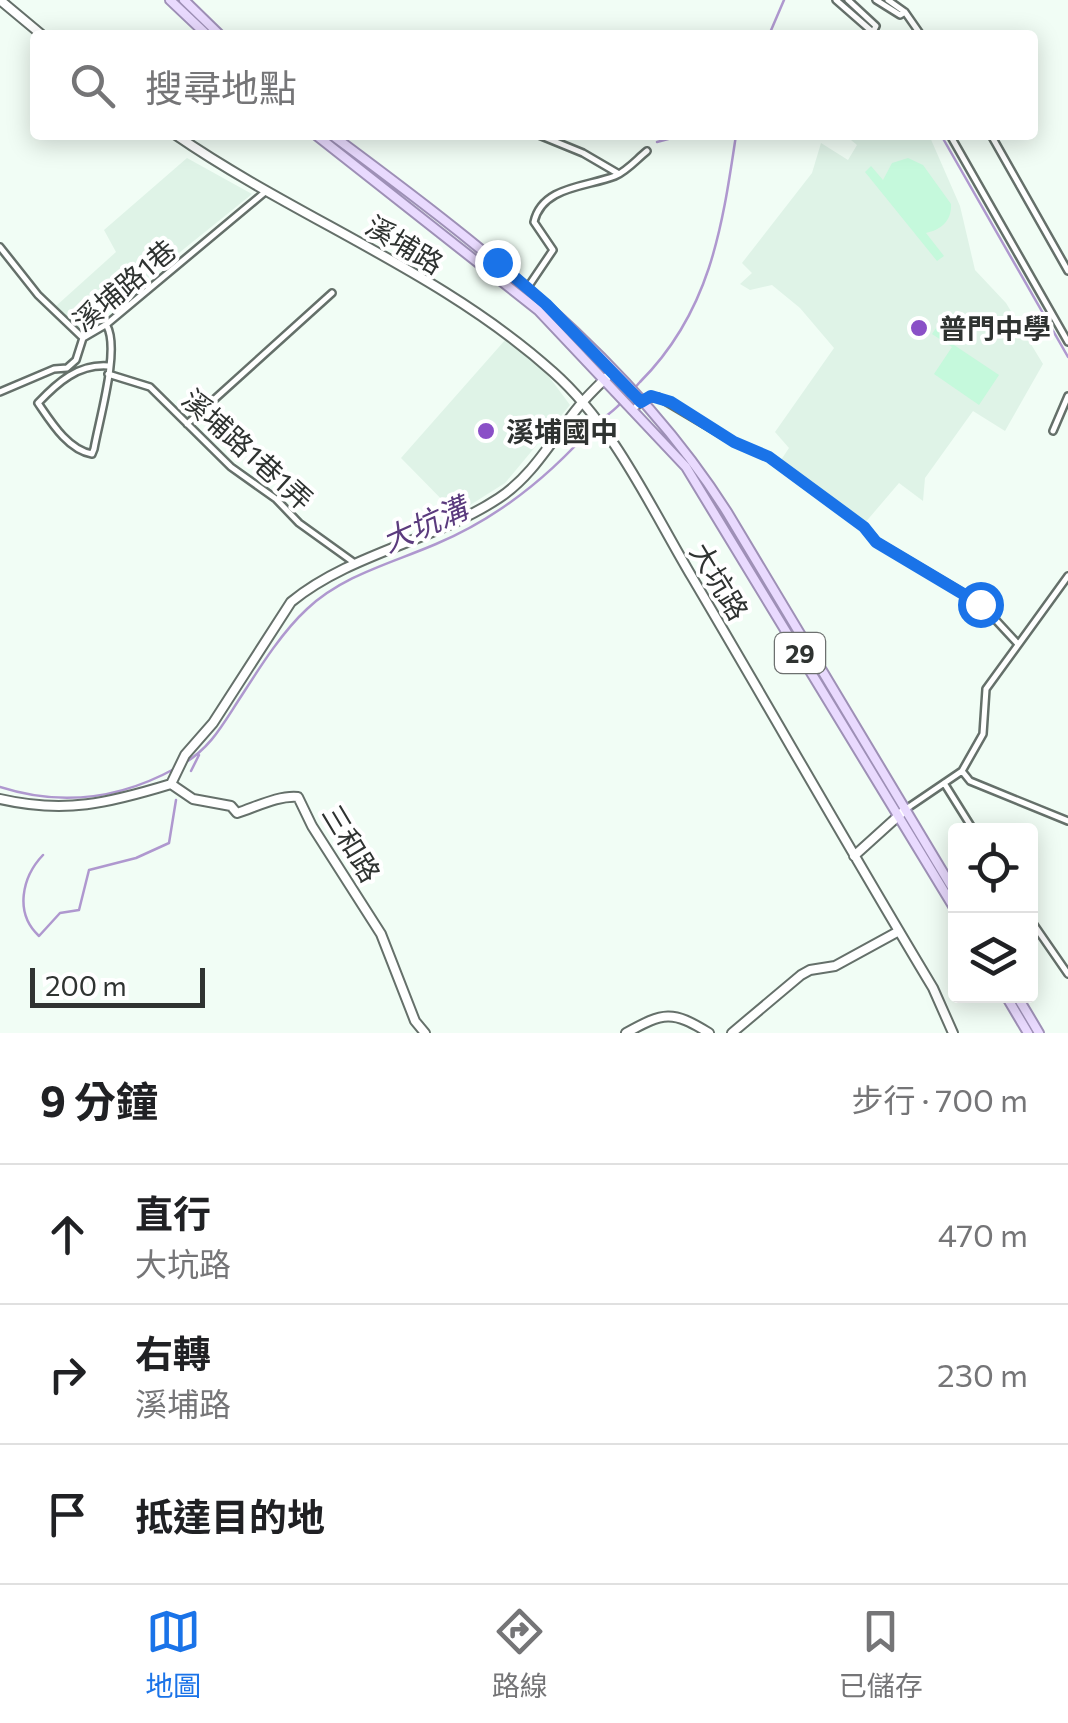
<!DOCTYPE html>
<html lang="zh-TW">
<head>
<meta charset="utf-8">
<style>
	:root { --surface:#fff; --page:#f2f2f2; --text:#202124; --muted:#757577; --line:#e0e0e0; --accent:#1a73e8 }
	body { margin:0; font-family:Commissioner,"Noto Sans TC",sans-serif; background:var(--page); color:var(--text) }
	.controls { position:absolute; right:30px; bottom:30px; display:grid; overflow:hidden; border-radius:10px; box-shadow:0 5px 25px #0003 }
	.controls button { width:90px; height:90px; display:grid; place-items:center; padding:0; border:0; border-bottom:2px solid var(--line); background:var(--surface); color:var(--text); font:50px sans-serif }
	.scale { position:absolute; left:30px; bottom:25px; width:175px; box-sizing:border-box; padding-left:10px; border:5px solid #2f3331; border-top:0; font-size:28px; line-height:35px; white-space:nowrap; color:#2f3331; -webkit-text-stroke:8px #fff; paint-order:stroke }
	.stop { position:absolute; width:30px; height:30px; margin:-22px; border:8px solid #1a73e8; border-radius:50%; background:#fff }
	.stop.end { background:#1a73e8; border-color:#fff; box-shadow:0 2px 10px #0008 }
	.list { margin:0; padding:0; list-style:none }
	h2 { display:flex; justify-content:space-between; align-items:center; height:130px; margin:0; padding:0 40px; font-size:42px }
	h2 small { font-size:32px; font-weight:400; color:var(--muted) }
	.list li { display:grid; grid-template-columns:65px 1fr auto; gap:30px; align-items:center; box-sizing:border-box; height:140px; padding:0 40px; border-top:2px solid var(--line) }
	.list b { display:block; font-size:38px; white-space:nowrap }
	.list p { margin:0; font-size:32px; white-space:nowrap; color:var(--muted) }
	.list em { font-size:32px; font-style:normal; color:var(--muted) }
	.icon { flex:none; width:55px; height:55px; fill:none; stroke:currentColor; stroke-width:2; stroke-linecap:round; stroke-linejoin:round }
	.map { position:relative; flex:none; width:1068px; height:1033px; overflow:hidden }
	.search { position:absolute; background:var(--surface); box-shadow:0 5px 25px #0003; left:30px; right:30px; top:30px; height:110px; display:flex; align-items:center; gap:25px; box-sizing:border-box; padding:0 35px; border-radius:10px; color:var(--muted); font-size:38px }
	.sheet { height:550px; background:var(--surface) }
	nav { display:flex; justify-content:space-around; align-items:center; box-sizing:border-box; height:140px; border-top:2px solid var(--line); background:var(--surface); font-size:28px; color:var(--muted) }
	nav a { display:grid; justify-items:center; gap:5px }
	nav .on { color:var(--accent) }
	.map>svg:first-child { display:block }
	.built { fill:#dff3e7 }
	.green { fill:#c5f9dc }
	.lines { fill:none; stroke-linecap:round; stroke-linejoin:round }
	.stream { stroke:#af98cf; stroke-width:2.5 }
	.street-casing { stroke:#65706a; stroke-width:10 }
	.secondary-casing { stroke:#65706a; stroke-width:12 }
	.primary-casing { stroke:#9e90b6; stroke-width:12 }
	.street { stroke:#fff; stroke-width:5 }
	.secondary { stroke:#fff; stroke-width:8 }
	.primary { stroke:#e9dafe; stroke-width:8 }
	.route { stroke:#1a73e8; stroke-width:12 }
	.poi-dot { fill:#8a50c7; stroke:#fff; stroke-width:4 }
	.labels { text-anchor:middle; dominant-baseline:central; stroke-width:8; stroke-linejoin:round; paint-order:stroke }
	.shield { fill:#fff; stroke:#6d706f; stroke-width:2.5 }
	.shield-label { font-size:25px; font-weight:bold; fill:#2f3331 }
	.street-label { font-size:28px; fill:#2f3331; stroke:#fff }
	.poi-label { font-size:28px; font-weight:bold; fill:#2f3331; stroke:#fff; text-anchor:start }
	.water-label { font-size:30px; font-style:italic; fill:#5b3b7e; stroke:#fff }
</style>
</head>
<body>
<div class="map">
<svg width="1068" height="1033" viewBox="0 0 1068 1033">
	<rect width="100%" height="100%" fill="#f1fdf5"/>
	<path class="built" d="M845,135h84l31,71 15,64 31,33 37,61 -38,67 -32,-20 -48,67 -2,23 -24,-18 -35,41 -83,-64 8,-12 -14,-16 59,-84 -34,-40 -28,-23 -22,5 -10,-6 12,-11 -10,-10 70,-90 9,-30 27,17 9,-15z
		M187,158l65,36 -171,138 -25,-26 60,-54 -12,-22z
		M506,339l38,31 26,35 -65,78 -49,31 -55,-56z"/>
	<path class="green" d="M908,158l15,7 28,39c1,17 -10,26 -25,29l18,23 -7,5 -72,-89 6,-6 12,14 9,-17z
		M947,312l20,13 -13,20 45,30 -20,30 -45,-31 18,-27 -20,-13z"/>
	<g class="lines">
		<path class="stream" d="M769,35l15,-35
			M941,135l127,222
			M657,142l26,-7
			M601,419c15,-8 27,-24 39,-37 70,-70 82,-153 96,-247
			M183,764c29,-17 41,-42 59,-69 18,-28 40,-63 65,-86 36,-34 85,-46 129,-65 62,-26 115,-69 159,-120
			M191,771l8,-16
			M0,787c62,20 120,12 176,-19
			M43,855c-21,22 -29,58 -4,81l21,-23 19,-3 10,-40 47,-12 33,-15 7,-43"/>
		<g class="street-casing">
			<path id="street" d="M836,0l40,35
				M848,0l28,26 -3,6
				M876,0l24,15 5,-3
				M888,0l17,12 16,23
				M539,135l44,18 36,21
				M950,135l118,207
				M991,135l77,136
				M0,247l38,48 45,43
				M528,287l25,-37 -19,-28c8,-36 53,-35 81,-46 12,-5 22,-17 32,-25
				M107,326c13,24 -8,94 -13,123l-2,5c-24,-4 -41,-32 -54,-51 20,-21 40,-39 70,-37
				M108,374l42,13 81,80 45,32 23,24 57,41
				M0,392l54,-23 13,-1 9,-8 7,-22 24,-14 158,-132
				M634,409l9,-10 15,-2 76,45 35,15 95,70 13,15 103,61 38,41
				M187,424l145,-131
				M1053,431l15,-35
				M962,771l8,10 98,40
				M944,783l30,48
				M906,809l56,-38 21,-37 3,-45 82,-113
				M1030,919l38,55"/>
		</g>
		<g class="secondary-casing">
			<path id="secondary" d="M0,0l42,35
				M176,135c122,84 266,137 377,237 61,54 98,136 139,205 81,137 159,275 241,411l20,45
				M171,784l14,-29 28,-32 78,-121c60,-49 143,-61 208,-104 35,-23 55,-62 81,-93 10,-12 22,-23 33,-34
				M171,784l22,15 38,7 6,7c19,-6 42,-18 61,-16l14,29 69,108 34,87 10,12
				M0,799c65,15 109,4 171,-15
				M854,856l52,-47
				M626,1033c38,-21 46,-23 83,0
				M732,1033l69,-58 9,-5 25,-4 64,-35"/>
		</g>
		<g class="primary-casing">
			<path id="primary" d="M170,0l37,35
				M184,0l36,35
				M316,135l222,175 148,157 270,444
				M332,135c144,107 298,223 395,377l229,382
				M1006,996l22,37
				M1017,996l22,37"/>
		</g>
		<use href="#street" class="street"/>
		<use href="#secondary" class="secondary"/>
		<use href="#primary" class="primary"/>
	</g>
	<g class="lines">
		<path class="route" d="M497,262l49,42 95,98 10,-6 20,6 63,40 35,15 95,70 12,15 104,62"/>
	</g>
	<g class="poi-dot">
		<circle cx="919" cy="328" r="10"/>
		<circle cx="486" cy="431" r="10"/>
	</g>
	<g class="labels">
		<rect class="shield" x="775" y="633" width="50" height="40" rx="8"/>
		<g class="shield-label">
			<text x="800" y="653">29</text>
		</g>
		<g class="street-label">
			<text transform="translate(405 244) rotate(31)">溪埔路</text>
			<text transform="translate(124 285) rotate(-40)">溪埔路1巷</text>
			<text transform="translate(248 449) rotate(42)">溪埔路1巷1弄</text>
			<text transform="translate(720 581) rotate(59)">大坑路</text>
			<text transform="translate(352 843) rotate(59)">三和路</text>
		</g>
		<g class="poi-label">
			<text x="939" y="328">普門中學</text>
			<text x="506" y="431">溪埔國中</text>
		</g>
		<g class="water-label">
			<text transform="translate(424 523) rotate(-24)">大坑溝</text>
		</g>
	</g>
</svg>
<div class="controls">
<button><svg class="icon" aria-label="locate" viewBox="0 0 24 24"><circle cx="12" cy="12" r="6"/><path d="M12 2v4M12 18v4M2 12h4M18 12h4"/></svg></button>
<button><svg class="icon" aria-label="layers" viewBox="0 0 24 24"><path d="M12 4l9 5-9 5-9-5zM3 14l9 5 9-5"/></svg></button>
</div>
<div class="scale">200 m</div>
<div class="stop" style="left:980px;top:604px"></div>
<div class="stop end" style="left:497px;top:262px"></div>
<div class="search"><svg class="icon" aria-label="search" viewBox="0 0 24 24"><circle cx="10" cy="10" r="6"/><path d="M15 15l6 6"/></svg>搜尋地點</div>
</div>
<section class="sheet">
<h2>9 分鐘<small>步行 · 700 m</small></h2>
<ul class="list">
<li><svg class="icon" aria-label="ahead" viewBox="0 0 24 24"><path d="M12 20V5M6 11l6-6 6 6"/></svg><div><b>直行</b><p>大坑路</p></div><em>470 m</em></li>
<li><svg class="icon" aria-label="right" viewBox="0 0 24 24"><path d="M7 20v-9h11M14 6l5 5-5 5"/></svg><div><b>右轉</b><p>溪埔路</p></div><em>230 m</em></li>
<li><svg class="icon" aria-label="arrive" viewBox="0 0 24 24"><path d="M6 21V4h12l-3 4 3 4H6"/></svg><div><b>抵達目的地</b></div></li>
</ul>
</section>
<nav>
<a class="on"><svg class="icon" aria-label="map" viewBox="0 0 24 24"><path d="M3 6l6-2 6 2 6-2v14l-6 2-6-2-6 2zM9 4v14M15 6v14"/></svg>地圖</a>
<a><svg class="icon" aria-label="directions" viewBox="0 0 24 24"><path d="M12 3l9 9-9 9-9-9zM9 14v-3h6M13 9l2 2-2 2"/></svg>路線</a>
<a><svg class="icon" aria-label="saved" viewBox="0 0 24 24"><path d="M7 4h10v16l-5-4-5 4z"/></svg>已儲存</a>
</nav>
</body>
</html>
